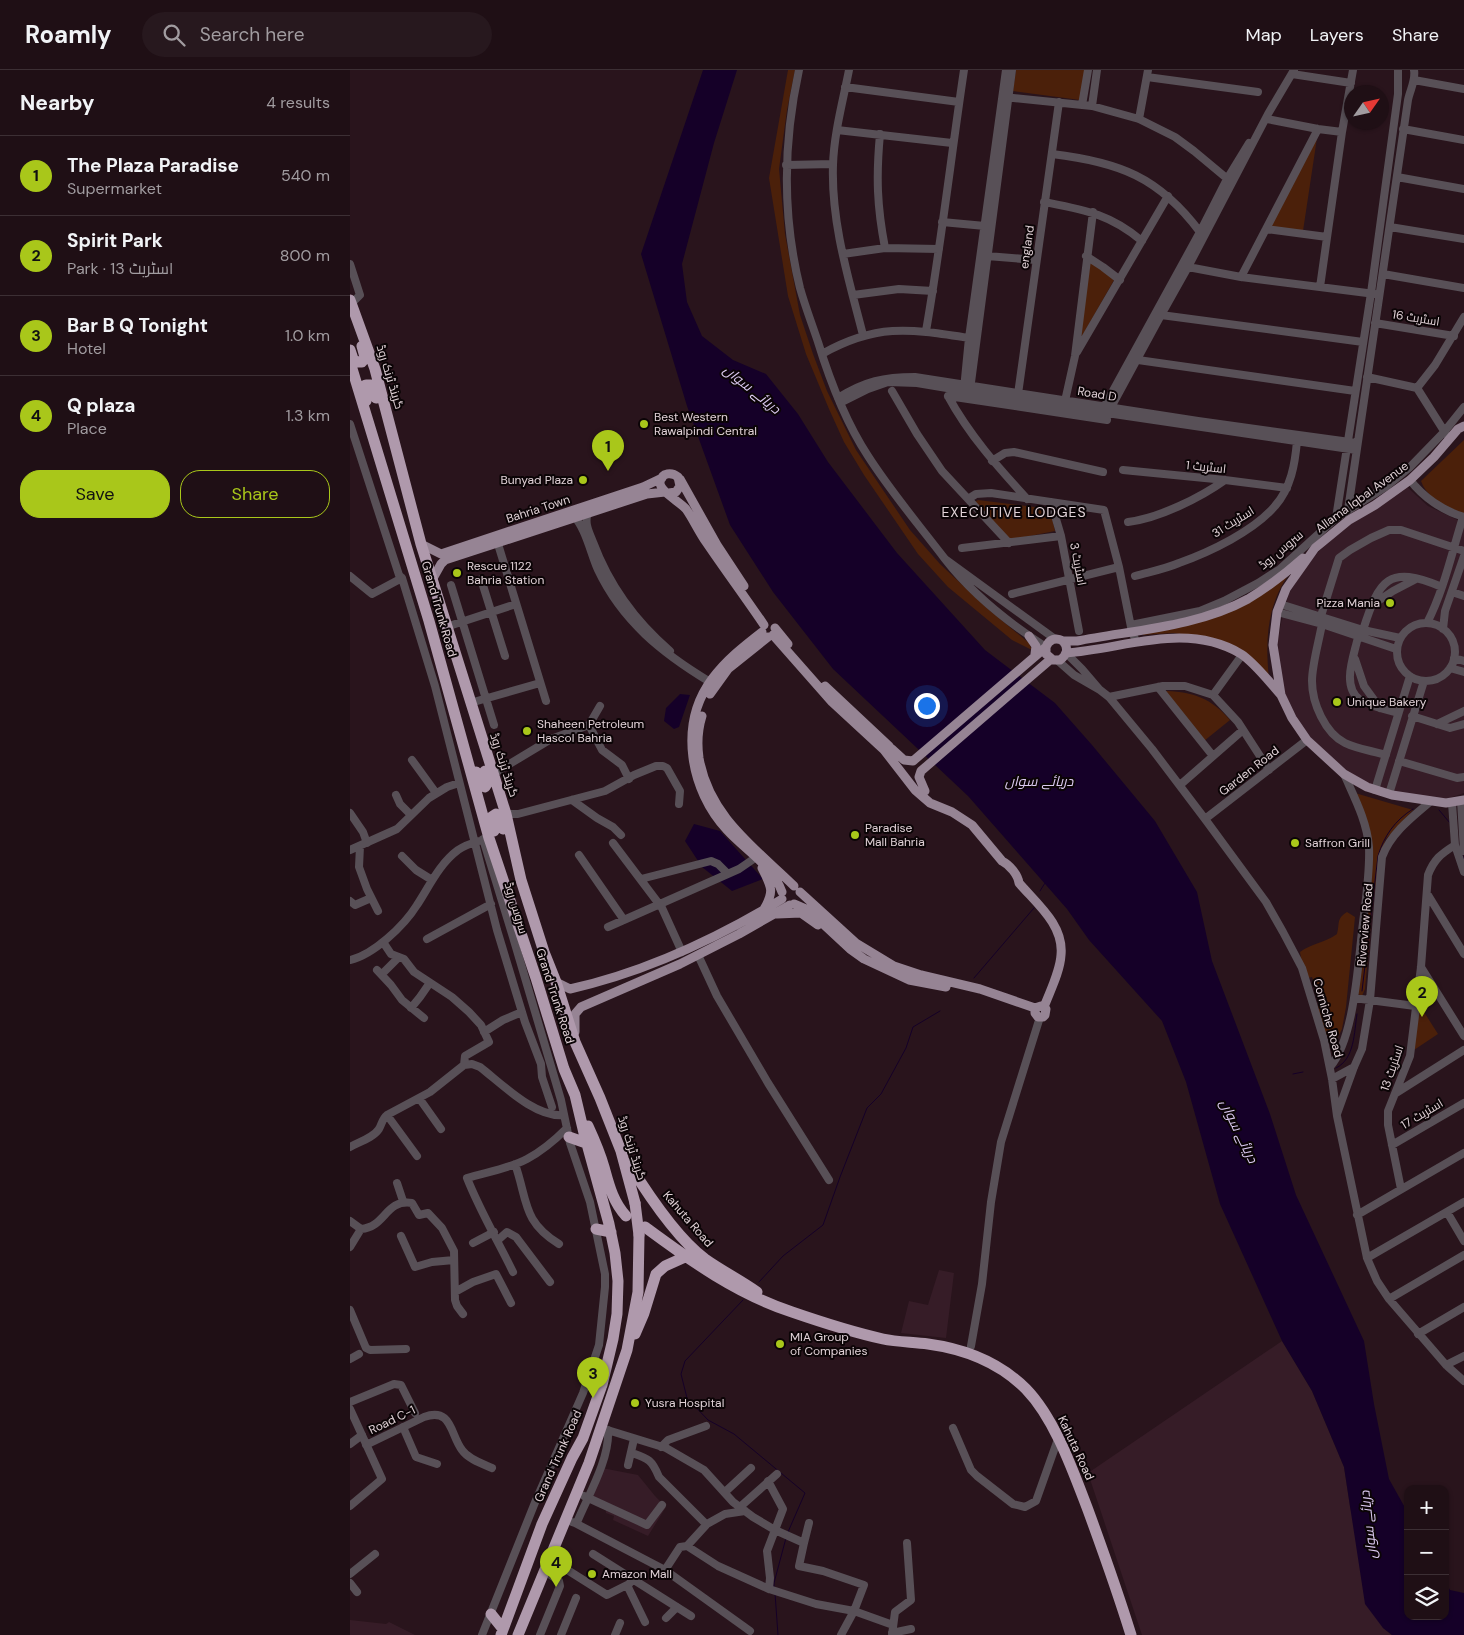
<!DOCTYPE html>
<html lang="en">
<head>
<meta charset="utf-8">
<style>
	:root { --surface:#1f0f15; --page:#27181e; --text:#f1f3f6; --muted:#a19ca0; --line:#3c2f34; --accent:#a9c71a }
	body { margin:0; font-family:"DM Sans",Cairo,sans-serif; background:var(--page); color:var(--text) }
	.controls { position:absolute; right:15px; bottom:15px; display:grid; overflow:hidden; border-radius:10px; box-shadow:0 1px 4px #0004 }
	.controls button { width:45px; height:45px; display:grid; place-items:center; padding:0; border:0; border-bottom:1px solid var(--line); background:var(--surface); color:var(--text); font:25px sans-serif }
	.compass { position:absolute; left:994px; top:15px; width:45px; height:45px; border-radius:50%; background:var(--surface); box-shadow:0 1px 4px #0004; rotate:56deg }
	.you { position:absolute; left:576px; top:635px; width:18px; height:18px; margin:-12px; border:4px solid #fff; border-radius:50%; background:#1a73e8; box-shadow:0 0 0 8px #1a73e833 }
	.badge { display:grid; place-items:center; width:32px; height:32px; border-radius:50%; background:var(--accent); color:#111; font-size:16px; font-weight:700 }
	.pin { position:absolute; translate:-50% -41px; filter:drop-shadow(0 1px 2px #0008) }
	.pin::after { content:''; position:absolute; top:26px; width:18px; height:15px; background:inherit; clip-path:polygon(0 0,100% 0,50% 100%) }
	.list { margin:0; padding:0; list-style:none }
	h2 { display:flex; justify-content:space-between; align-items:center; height:65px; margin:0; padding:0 20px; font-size:21px }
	h2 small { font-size:16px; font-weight:400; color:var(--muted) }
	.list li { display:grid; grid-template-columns:32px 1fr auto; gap:15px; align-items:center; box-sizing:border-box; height:80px; padding:0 20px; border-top:1px solid var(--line) }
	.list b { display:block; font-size:19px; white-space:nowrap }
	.list p { margin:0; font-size:16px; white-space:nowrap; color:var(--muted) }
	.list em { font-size:16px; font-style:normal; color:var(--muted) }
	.actions { display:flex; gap:10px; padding:15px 20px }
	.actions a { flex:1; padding:11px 0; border:1px solid var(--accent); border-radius:20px; text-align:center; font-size:18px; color:var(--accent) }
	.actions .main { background:var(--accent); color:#111 }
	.icon { flex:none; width:28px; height:28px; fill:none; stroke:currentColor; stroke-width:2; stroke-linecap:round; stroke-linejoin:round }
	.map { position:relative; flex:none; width:1114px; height:1565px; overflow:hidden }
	header { display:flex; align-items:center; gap:30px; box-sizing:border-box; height:70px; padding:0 25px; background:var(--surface); border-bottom:1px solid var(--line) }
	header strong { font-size:24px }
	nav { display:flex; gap:28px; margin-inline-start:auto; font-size:18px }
	.search { width:350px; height:45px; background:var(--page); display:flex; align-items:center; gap:12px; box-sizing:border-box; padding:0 18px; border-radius:28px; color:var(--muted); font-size:19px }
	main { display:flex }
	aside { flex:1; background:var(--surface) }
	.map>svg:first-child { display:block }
	.built { fill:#361c27 }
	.green { fill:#4b200a }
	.water { fill:#150028 }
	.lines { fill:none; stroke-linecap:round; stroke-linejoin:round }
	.stream { stroke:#150028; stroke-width:1 }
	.minor { stroke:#585057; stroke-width:8 }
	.major { stroke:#968494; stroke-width:9 }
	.highway { stroke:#af99ac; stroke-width:11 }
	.highway-bridge { stroke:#af99ac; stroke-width:11 }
	.poi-dot { fill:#a9c71a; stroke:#0b0406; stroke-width:2 }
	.labels { text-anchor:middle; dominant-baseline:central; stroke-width:4; stroke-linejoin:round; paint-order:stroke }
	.street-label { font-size:12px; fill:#e0d1d6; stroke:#0b0406 }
	.poi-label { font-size:12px; fill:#e0d1d6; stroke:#0b0406; text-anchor:start }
	.water-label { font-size:14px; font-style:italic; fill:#dbc9f0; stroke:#0b0406 }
	.neighbourhood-label { font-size:14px; letter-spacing:1px; fill:#e0d1d6; stroke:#0b0406 }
</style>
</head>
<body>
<header>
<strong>Roamly</strong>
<div class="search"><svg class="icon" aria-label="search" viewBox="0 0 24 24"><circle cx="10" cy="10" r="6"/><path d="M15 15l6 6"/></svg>Search here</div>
<nav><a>Map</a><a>Layers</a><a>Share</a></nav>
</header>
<main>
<aside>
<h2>Nearby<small>4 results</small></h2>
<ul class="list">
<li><span class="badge">1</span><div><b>The Plaza Paradise</b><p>Supermarket</p></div><em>540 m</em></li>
<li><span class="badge">2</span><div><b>Spirit Park</b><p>Park · اسٹریٹ 13</p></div><em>800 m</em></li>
<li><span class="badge">3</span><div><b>Bar B Q Tonight</b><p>Hotel</p></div><em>1.0 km</em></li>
<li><span class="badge">4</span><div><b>Q plaza</b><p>Place</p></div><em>1.3 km</em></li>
</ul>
<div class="actions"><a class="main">Save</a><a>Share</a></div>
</aside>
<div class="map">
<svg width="1114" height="1565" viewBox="0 0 1114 1565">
	<rect width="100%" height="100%" fill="#29141c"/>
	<path class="built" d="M1056,416l22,20 36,17v270l-18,6 -19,-1 -46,-9 -35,-16 -40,-40 -21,-37 -6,-29 -1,-27 3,-17 8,-30 15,-23 13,-17 26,-24z
		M589,1200l15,3 -8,65 -45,-5 8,-32 19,4z
		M932,1271l30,50 32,76 6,40 33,121 9,7h-250l-54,-162z
		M252,1398l36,7 17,21 11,11 -18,29 -35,-16 1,-4 -8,-3v-4l-18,-11z
		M0,1550l36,4 3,-2 26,13h-65z"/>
	<path class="green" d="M438,0h7l-8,40 -8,59 6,65 15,81 13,39 14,37 29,59 54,80 30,34 48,45 41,34 3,7 -20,-10 -64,-53 -30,-33 -54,-79 -20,-33 -15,-33 -23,-55 -18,-58 -19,-118z
		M666,0h69l-5,30 -67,-9z
		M967,68l-14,93 -34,-4z
		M740,191l14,9 10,10 -37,65z
		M1114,370v74c-17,-7 -37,-15 -43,-33z
		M628,430l72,9 5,22 -45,9 -37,-37z
		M937,507c-20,30 -22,65 -18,101l-61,-41 -35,-4 -30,2v-3l44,-8z
		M817,621c27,1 45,8 63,29l-26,21 -41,-49z
		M1005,723l58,17 -28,30 -12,58 -8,91 -3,7 -4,-2 11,-158z
		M997,842l8,5 -9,90 -4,22 -5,10c-18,-3 -16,-17 -19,-32l3,-4 -9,-26 -4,1 -7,-20 -1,-6c12,-9 25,-9 37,-18 3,-11 -1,-15 10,-22z
		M1067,931l21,33 -24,16z"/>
	<path class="water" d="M353,0h34l-23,73 -32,121 5,38 15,34 31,24 33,14 32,40 30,48 69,91 88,97 70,53 37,42 63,76 42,71 15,69 58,153 26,81 68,146 10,63 15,75 19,34v103h37v-35l5,9 14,3v42h-72l-9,-7 -18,-24 -21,-137 -32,-76 -30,-50 -62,-137 -34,-122 -24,-61 -73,-81 -22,-31 -99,-113 -135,-127 -60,-77 -43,-67 -43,-119 -46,-152z
		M330,624l10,1 -11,32 -5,2 -10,-8 2,-13z
		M344,754l26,7 43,48 -31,12 -30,-24 -17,-26z"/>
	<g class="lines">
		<path class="stream" d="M1089,740l11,13
			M1112,783l2,7
			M690,821l5,-8
			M624,908l60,-70
			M1012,921l16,-135c6,-20 17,-36 35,-47
			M986,998c19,-9 18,-36 21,-54
			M943,1004l10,-2
			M409,1212l24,-26 40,-31 17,-48 27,-69 14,-14 25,-46 7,-21 27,-16
			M393,1230l-58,61 -4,13 6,24 21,22 26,14 71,59 -17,39
			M424,1517v-4l12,-45
			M425,1523l3,42"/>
		<path class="minor" d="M449,0c-16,73 -17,145 1,218 5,18 12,36 18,54 12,39 27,79 50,114 23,36 51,69 77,103
			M499,0c-6,31 -15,63 -16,95 -2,58 16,115 30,170
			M942,4l59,9
			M797,7l111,15
			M1064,10l50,9
			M495,17l114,15
			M654,27l88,9 47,13 36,18 19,14 36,30
			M732,35l6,-35
			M742,36l5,-36
			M789,49l9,-49
			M917,49l51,10 24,3
			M1053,59l61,11
			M487,60l115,13
			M530,64c-4,43 -3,72 5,114
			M702,84c67,8 107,23 148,78
			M436,95l47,-1
			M1047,107l67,12
			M694,132c41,8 66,12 98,39
			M592,152l43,4
			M1040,157l74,12
			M916,159l61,8
			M493,184l42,-6 54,1
			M637,186l49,4
			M736,186l17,11 17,13
			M0,194l10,31 -9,9
			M838,197l53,10 134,17
			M1033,204l81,14
			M891,207l77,-148
			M970,217l22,-155 11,-62
			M503,225l46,-6 34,2
			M811,245l202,27
			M1025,253l79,13
			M576,261c15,-86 25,-174 38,-261
			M727,282l91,-156
			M472,284c55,-31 88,-25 147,-16
			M788,290l217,31
			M1017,307l50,11 29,46
			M1067,318l18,-23 29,-48
			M614,319l5,-51 37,-268
			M620,320l42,-320
			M542,321l25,43 25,37 67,72
			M668,324l41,-292
			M598,326l159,24
			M598,326c21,39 50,71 79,103
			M488,328c27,-17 46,-21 77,-21l283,44 159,22
			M715,331l10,-45 18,-144
			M490,333l28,-14 20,-7 29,1 102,17 337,50
			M753,339l97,-177 27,-53 22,-36
			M759,341l52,-96 27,-48 80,-153 26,-44
			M0,354l49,151 3,3 33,108 62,244 28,92 16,42 1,13 10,30
			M642,391l13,-8 9,-1 89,20
			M773,400l102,10 62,8
			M1060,410c13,17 33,31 54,37
			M618,429l8,-5 15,-1 113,17 15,57 13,65 4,9
			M701,432l10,34 18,95
			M998,440l60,-410c2,-10 8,-20 6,-30
			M238,443c-4,10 1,19 5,29 16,43 42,79 77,109
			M222,444c14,14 18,38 26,56 24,51 64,83 112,112
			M986,448l35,-225 27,-199v-24
			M778,452c31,-4 72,-24 97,-42
			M148,474l48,157
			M612,478l99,-12
			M0,506l22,18 30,-16
			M785,506c14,-4 30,-7 44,-13 31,-11 75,-32 96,-57 16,-18 20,-42 22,-65
			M131,509l24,77
			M101,515l43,140
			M1102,522l12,4
			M662,524l107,-27
			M930,534l83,26 37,8
			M1022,535l21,-14 23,-12
			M927,542l45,12 74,25
			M971,546l18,-58 11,-8 21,-12 18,-8h12l63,21
			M1077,553c17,-33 25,-71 36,-106
			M1047 582a29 29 0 1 1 58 0a29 29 0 1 1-58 0Z
			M972,554c-3,17 -10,41 -10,57 0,22 13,52 33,62 12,6 28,8 41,12
			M781,555l69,-14 24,-10 34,-18 22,-14 56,-51 51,-32 22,-18 35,-36 20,-25
			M96,557l70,-23
			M1093,559l2,-18 19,-55
			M1013,560c16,-50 25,-66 79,-43
			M1008,567c-4,19 -17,49 2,63 9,6 28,10 38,13
			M696,577c-39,-25 -73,-52 -101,-88l110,80
			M1104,588l10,3
			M1005,589l9,27 16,22
			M707,590l17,15 26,15 -18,-21 -16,-16
			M1100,598l14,4
			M808,617l55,69
			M750,620l9,7 43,52 53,70 61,83 17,30 19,36 22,72 8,39 5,37 30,142 10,23 12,18 57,66 18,16
			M863,625l29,-40
			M759,627l54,-11h22l28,9 25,27 31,48
			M120,633l70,-20
			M1062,646l38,12 14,-4
			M1087,654l27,-13
			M239,655l11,-19
			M62,690l24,33
			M1049,691l58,17 7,-1
			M143,704l58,-35 38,-14 13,25 20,15 7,14
			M830,715l63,-55
			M1025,720l35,-114
			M1039,724l35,-113
			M46,725l4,9 11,11
			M222,730l25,18 16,9 8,8
			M1111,731l3,50
			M1102,733l3,42 9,27
			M0,743l13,19 4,11
			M156,744h12l87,-23 29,-16 22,-9h7l4,2 13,23 -1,13
			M855,749l102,-79
			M263,773l49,65 20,44
			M10,776l-1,21 8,22 11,22
			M0,780l47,-21 32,-31 18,-11 12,-4
			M229,785l45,65
			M52,786l14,14 16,10
			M291,809l70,-18 7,3 10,10
			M1078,825l36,59
			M0,831l5,4 16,-7
			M258,857l131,-58 16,-11
			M77,869l64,-35
			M33,872l8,12 13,5 10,13 38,25 17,15 12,13 8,17 -24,14 -1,9
			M348,885l19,41 51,87 61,97
			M0,890c23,-5 54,-34 67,-55 12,-18 22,-41 41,-55 6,-4 14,-7 21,-9
			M1071,897l43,69
			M27,900l14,15 11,15 22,18
			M32,904l16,-16
			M1004,928l61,8
			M61,938l9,-11 9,-13
			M134,962l19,-12 19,-8
			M980,997c25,-29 28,-106 33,-144 3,-25 7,-51 6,-76 -2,-26 -15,-50 -25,-73
			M982,1009l22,-12
			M1046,1023l68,-43
			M69,1028l22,31
			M987,1044l17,-47 8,-18 8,-49 12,-143c9,-24 30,-40 49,-56
			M37,1045l30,41
			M1042,1075l72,-42
			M0,1077c9,-5 23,-9 29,-18 3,-5 3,-10 8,-14l43,-23 34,-27 8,-1 8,3c22,17 55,51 84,48
			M165,1094c13,37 7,57 44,80
			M47,1113l6,18
			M1051,1119l-13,-64v-14l22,-55 11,-89 7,-92c6,-16 13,-21 27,-30
			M1097,1142l17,29
			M1007,1145l107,-62
			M0,1151l11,8c25,-2 24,-30 51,-26l7,12 9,-2 14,15 12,23 1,49 2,6 6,8
			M51,1166l14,31 17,-5 22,-2
			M148,1170l9,-8 9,5 34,45
			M123,1173l21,-11
			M0,1177l11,-18
			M1017,1188l97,-56
			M163,1202c-15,-31 -33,-61 -46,-94 20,-6 41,-9 60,-19 15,-8 28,-19 40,-31
			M105,1222l18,-10 23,-8 15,29
			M1039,1229l75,-44
			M0,1240l16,38 4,2 36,-1
			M1068,1264l46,-27
			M621,1276l11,-62 9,-82 10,-60 39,-125
			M0,1289l9,-5
			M1096,1295l18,-9
			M0,1332l44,-18 7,1 14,28
			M0,1339l32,70 -32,27
			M53,1357l13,30 21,7
			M251,1358l65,20 38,22 29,32 20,15 22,13 8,-21 -15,-28
			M603,1358l18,42 6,6 36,28 12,3 11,-6 22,-62
			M0,1374l12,-9
			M16,1375l58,-28c28,-10 26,17 38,33 6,9 21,14 30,18
			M311,1377l7,-7 38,-14
			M282,1383c17,6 20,7 27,24l47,47
			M278,1395l6,-26
			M375,1422l26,-24
			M234,1426l63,29 15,-20
			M390,1437l37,-33
			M222,1452l3,1 3,-3c11,-26 32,-62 30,-90
			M225,1453l90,47 85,61
			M459,1453l-5,20 -29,-13 -8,21 3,27 -1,11 47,15 38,7 39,14
			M454,1473l-5,23 24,5 41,14 -10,26 -13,24
			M337,1476l31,20 51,23
			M243,1484l98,62
			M200,1489l57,36 22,-11 4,-5
			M315,1500l15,-23 7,-1 20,-22 18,-10 20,-3
			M0,1504l25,-20
			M0,1513l7,9
			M277,1515l18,37
			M316,1548l11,-11
			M542,1563l19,-4
			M132,1565l54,-135 47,-107 16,-48 6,-58v-13l-15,-72 -20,-59 -9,-43 -48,-163 -30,-98
			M190,1565l20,-49 -1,-5 -14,-10
			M211,1565l15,-37
			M265,1565l5,-12
			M542,1565l3,-23 16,-12 -4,-57"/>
		<path class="major" d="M1114,356l-6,3 -24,28 -24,23 -35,25 -26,15 -34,28 -29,41 -9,23 -4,33 8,50 11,23 15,22 37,34 23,13 25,8 54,8 18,-3
			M330,409l37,66 27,41
			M319,423l7,-1 4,-6 -2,-9c-6,-5 -16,-5 -18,5 -1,9 20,20 26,27 7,10 13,23 20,33 19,28 39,55 58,83
			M71,474l20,10 202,-67 19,-9
			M82,510l9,-16 4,-4 202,-66 18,-2
			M425,558l13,16
			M412,562c-18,14 -36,28 -50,47 -34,46 -22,111 15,151 18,20 46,36 55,62
			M423,565l59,67 52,48 31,40 15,13 22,9 20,13 30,36c8,4 16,14 17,22 18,21 45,42 42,72 -1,17 -11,36 -17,52
			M679,566l7,10 -1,8
			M713,571h14c56,-11 120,-14 171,-42 20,-12 38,-26 55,-41
			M716,583c58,-4 120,-32 175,1 14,9 29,29 40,41
			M475,616l64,60 5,7
			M360,624l18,-25 40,-32
			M352,646c-4,13 -5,28 -3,42 10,58 55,89 95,128
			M542,679l12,11 9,1 133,-114c3,-8 10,-10 17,-6 6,7 4,14 -3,19h-7l-7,-6v-7
			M575,721l-6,-14 2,-6 130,-112
			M412,798c9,18 13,23 2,41
			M450,822l56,51 38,23 27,9 59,14 55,19 6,-2 5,3 -1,6 -2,2h-5l-3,-4v-5
			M444,834l14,6 42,39 14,10 45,21 37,7
			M427,844l24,-1 17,12
			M206,912l14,7c76,-17 146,-50 212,-90
			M225,962v-18l6,-7 99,-43 59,-30 51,-29"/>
		<path class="highway" d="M0,230l25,69 46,175 85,270 15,66 23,72 12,30 19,60 25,56 21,53 14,52
			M0,280l3,9 4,3h5l3,-5 -3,-11
			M0,292l79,259 60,217 47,140 28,91 11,26 9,38 25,91 6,29 3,28 -1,33 -4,25 -11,46 -19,53 -11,20 -30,66 -41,111
			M16,331l-2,-15 2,-1h5l5,13
			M126,702l4,12 5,3 3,-5 -3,-11
			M144,761l-4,-13 6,-4 3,2 4,13
			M238,1056c6,13 12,27 16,41 5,18 9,35 22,49
			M219,1067l17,6
			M279,1094c18,29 49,75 76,95 17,12 35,21 52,33
			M295,1157c46,34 92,67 147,85 29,10 60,20 91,27 14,3 30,3 45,5 37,5 71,18 98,45 29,30 47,82 62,121 15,41 30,83 43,125
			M246,1159l15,3
			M285,1264l9,-21 12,-39 9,-8 20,-9
			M241,1301l11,14
			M141,1544l12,15
			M168,1565l71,-172 38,-113 11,-58 1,-57"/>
		<path class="highway-bridge" d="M285,1133l4,32"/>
	</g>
	<g class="poi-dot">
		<circle cx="294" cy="354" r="5"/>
		<circle cx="233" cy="410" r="5"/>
		<circle cx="107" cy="503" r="5"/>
		<circle cx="1040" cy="533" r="5"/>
		<circle cx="987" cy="632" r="5"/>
		<circle cx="177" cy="661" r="5"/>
		<circle cx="505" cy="765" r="5"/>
		<circle cx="945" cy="773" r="5"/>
		<circle cx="430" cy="1274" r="5"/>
		<circle cx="285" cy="1333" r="5"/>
		<circle cx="242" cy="1504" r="5"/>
	</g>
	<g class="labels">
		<g class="street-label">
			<text transform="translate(677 177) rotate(-82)">england</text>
			<text transform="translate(1066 248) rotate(9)">اسٹریٹ 16</text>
			<text transform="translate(40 307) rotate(73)">گرینڈ ٹرنک روڈ</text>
			<text transform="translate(747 324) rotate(9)">Road D</text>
			<text transform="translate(856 397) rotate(6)">اسٹریٹ 1</text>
			<text transform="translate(1012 427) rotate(-36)">Allama Iqbal Avenue</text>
			<text transform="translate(188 439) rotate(-18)">Bahria Town</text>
			<text transform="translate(883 452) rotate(-32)">اسٹریٹ 31</text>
			<text transform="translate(931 480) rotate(-40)">سروس روڈ</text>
			<text transform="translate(728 494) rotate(79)">اسٹریٹ 3</text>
			<text transform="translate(89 539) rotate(74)">Grand Trunk Road</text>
			<text transform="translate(154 695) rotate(72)">گرینڈ ٹرنک روڈ</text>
			<text transform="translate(899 701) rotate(-38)">Garden Road</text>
			<text transform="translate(166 838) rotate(73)">سروس روڈ</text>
			<text transform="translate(1015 855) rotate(-85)">Riverview Road</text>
			<text transform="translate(205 926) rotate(72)">Grand Trunk Road</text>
			<text transform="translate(978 948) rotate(74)">Corniche Road</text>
			<text transform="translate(1042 998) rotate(-71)">اسٹریٹ 13</text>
			<text transform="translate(1072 1044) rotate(-31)">اسٹریٹ 17</text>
			<text transform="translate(282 1078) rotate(72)">گرینڈ ٹرنک روڈ</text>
			<text transform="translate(338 1149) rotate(49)">Kahuta Road</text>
			<text transform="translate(42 1350) rotate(-26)">Road C-1</text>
			<text transform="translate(726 1378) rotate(65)">Kahuta Road</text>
			<text transform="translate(208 1386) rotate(-66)">Grand Trunk Road</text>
		</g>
		<g class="poi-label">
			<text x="304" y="347">Best Western<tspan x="304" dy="14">Rawalpindi Central</tspan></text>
			<text x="223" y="410" text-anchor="end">Bunyad Plaza</text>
			<text x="117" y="496">Rescue 1122<tspan x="117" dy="14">Bahria Station</tspan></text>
			<text x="1030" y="533" text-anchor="end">Pizza Mania</text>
			<text x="997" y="632">Unique Bakery</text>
			<text x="187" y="654">Shaheen Petroleum<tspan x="187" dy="14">Hascol Bahria</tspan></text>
			<text x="515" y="758">Paradise<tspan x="515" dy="14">Mall Bahria</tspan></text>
			<text x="955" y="773">Saffron Grill</text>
			<text x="440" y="1267">MIA Group<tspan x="440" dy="14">of Companies</tspan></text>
			<text x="295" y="1333">Yusra Hospital</text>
			<text x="252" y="1504">Amazon Mall</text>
		</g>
		<g class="water-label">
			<text transform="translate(402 319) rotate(39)">دریائے سواں</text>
			<text x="689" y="711">دریائے سواں</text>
			<text transform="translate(889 1061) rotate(64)">دریائے سواں</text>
			<text transform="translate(1018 1455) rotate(-96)">دریائے سواں</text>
		</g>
		<g class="neighbourhood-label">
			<text x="664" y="442">EXECUTIVE LODGES</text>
		</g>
	</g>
</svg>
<div class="controls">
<button>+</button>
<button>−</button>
<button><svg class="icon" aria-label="layers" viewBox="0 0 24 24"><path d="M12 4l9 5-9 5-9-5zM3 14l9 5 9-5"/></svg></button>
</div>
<svg class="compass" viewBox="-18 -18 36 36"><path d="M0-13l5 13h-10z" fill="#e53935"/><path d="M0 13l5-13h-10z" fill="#a19ca0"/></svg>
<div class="you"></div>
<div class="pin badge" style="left:258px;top:401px">1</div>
<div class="pin badge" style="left:1072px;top:947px">2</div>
<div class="pin badge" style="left:243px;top:1328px">3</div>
<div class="pin badge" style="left:206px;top:1517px">4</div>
</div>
</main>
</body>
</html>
